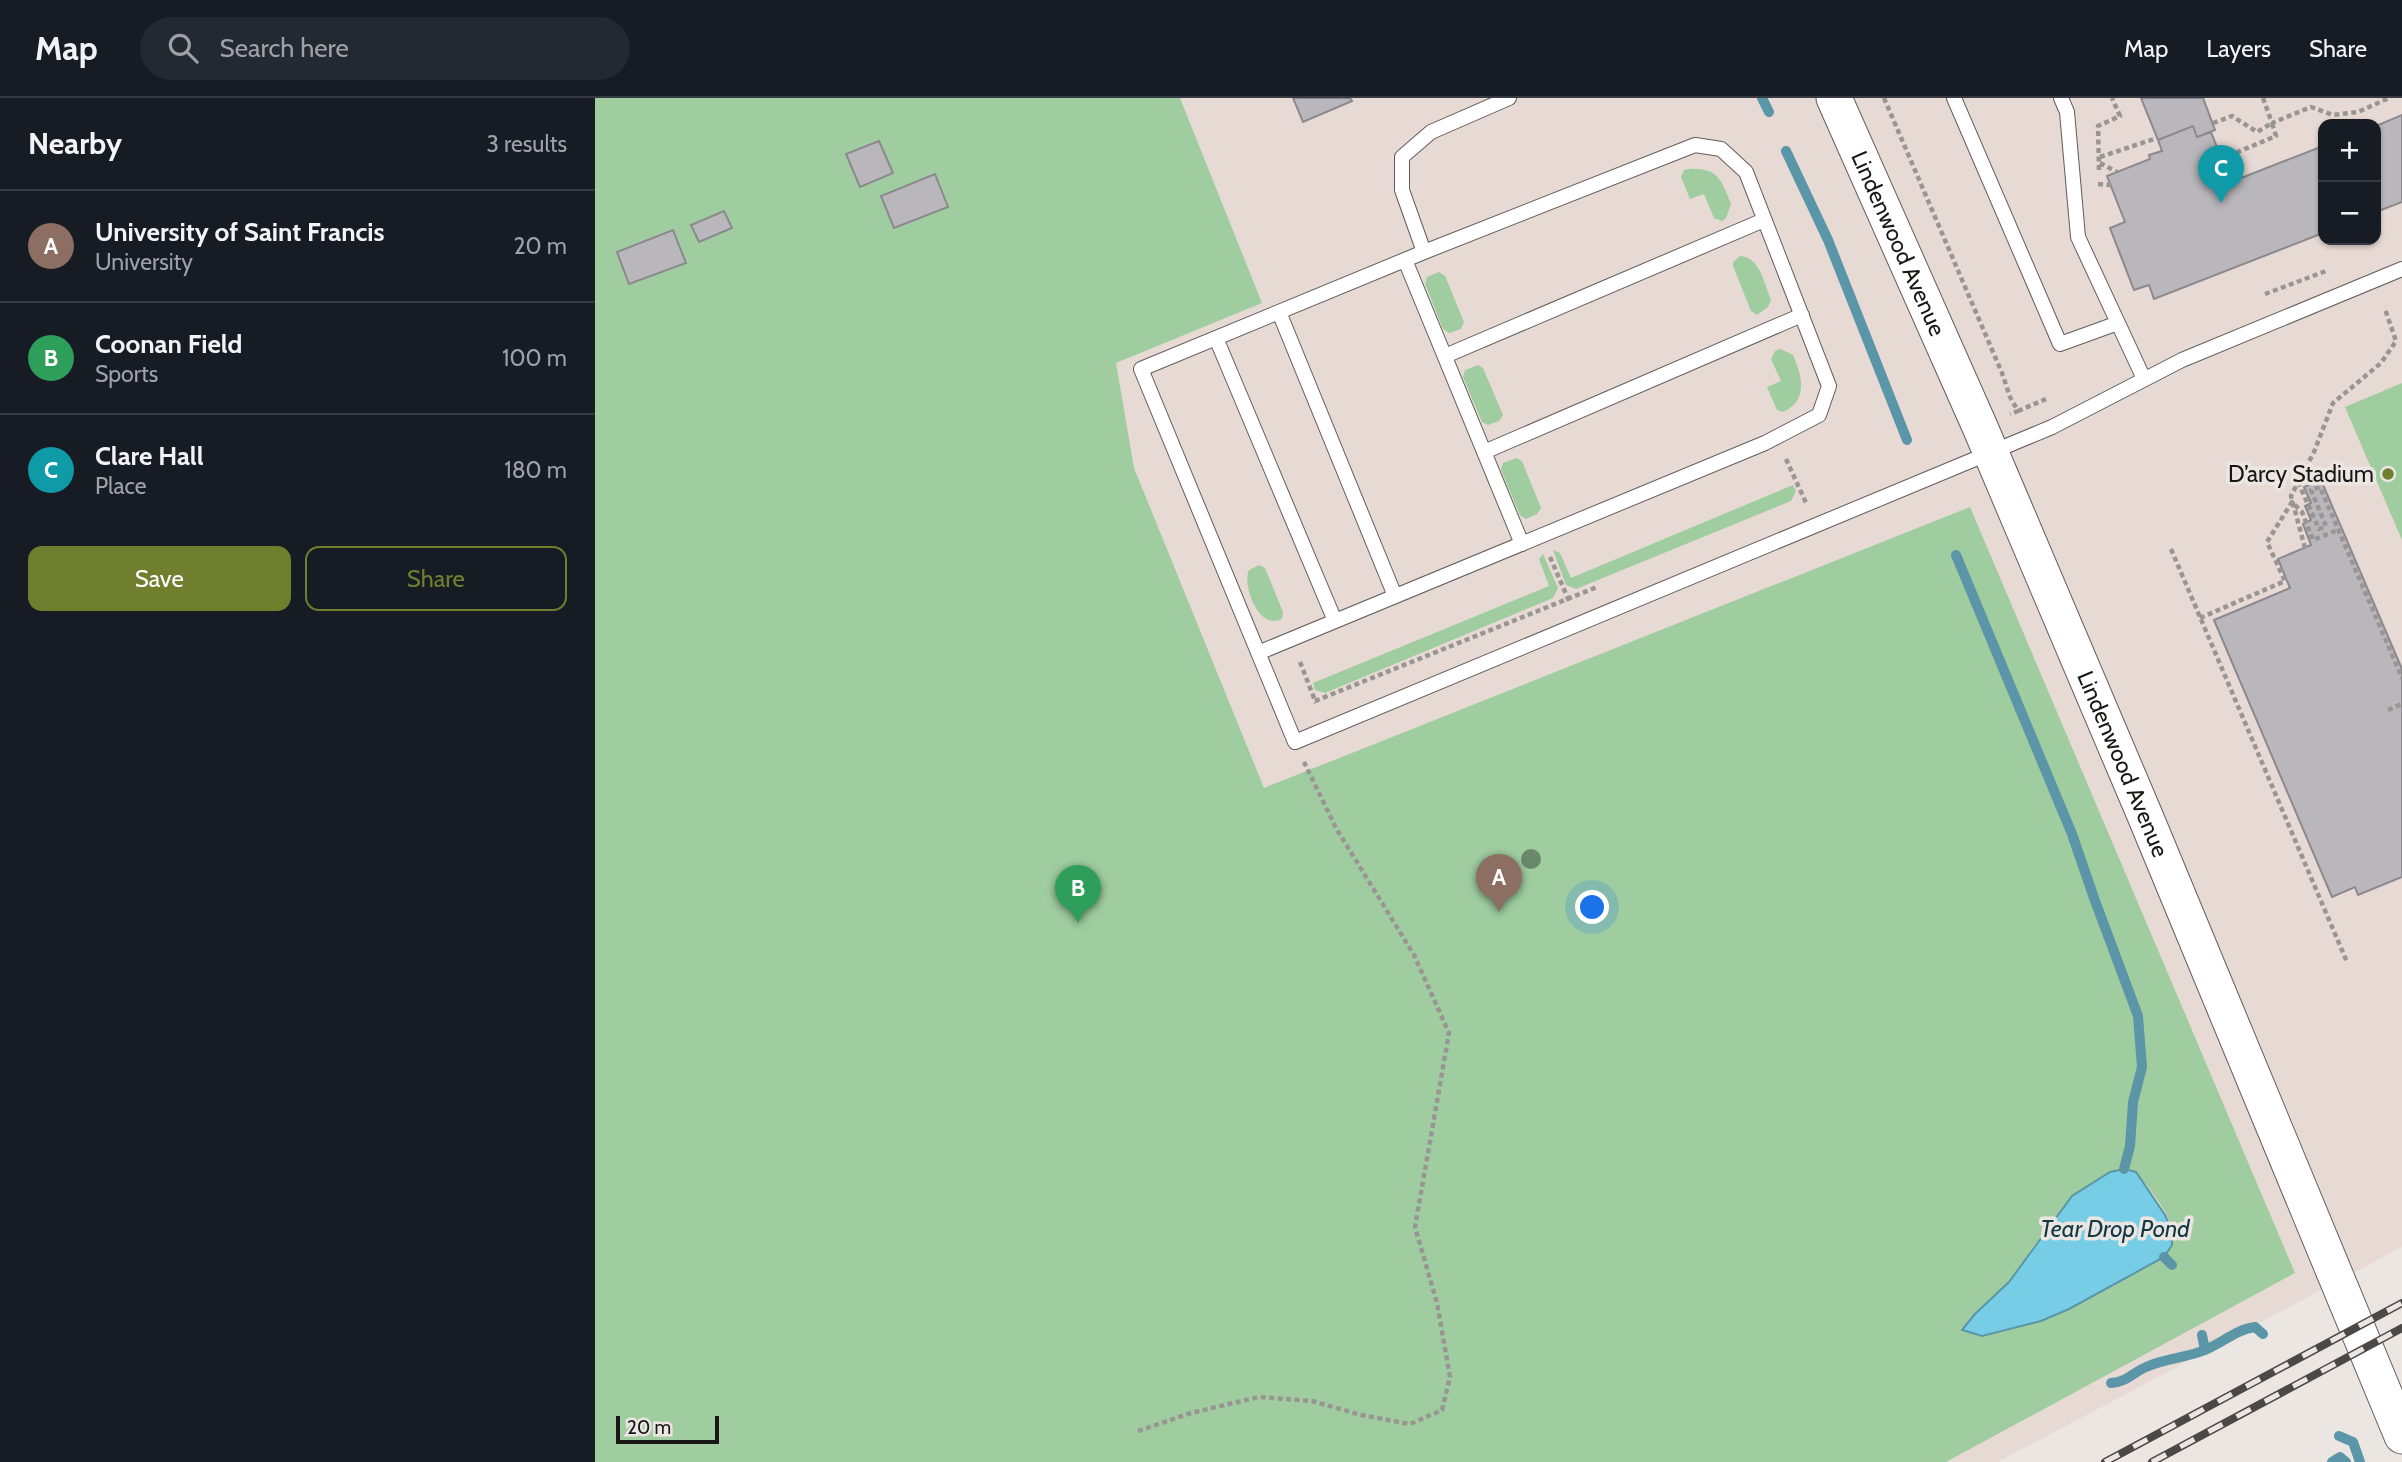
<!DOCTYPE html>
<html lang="en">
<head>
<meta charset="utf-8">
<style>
	:root { --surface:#171b24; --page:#242831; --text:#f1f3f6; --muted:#9ea1a6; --line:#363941; --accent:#6f7f2d }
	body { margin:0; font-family:Cabin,sans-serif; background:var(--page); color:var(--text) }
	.controls { position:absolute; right:21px; top:21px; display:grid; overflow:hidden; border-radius:14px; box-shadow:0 2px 5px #0004 }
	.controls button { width:63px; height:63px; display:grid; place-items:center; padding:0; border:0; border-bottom:2px solid var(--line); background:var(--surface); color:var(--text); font:35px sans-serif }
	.scale { position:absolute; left:21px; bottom:18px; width:103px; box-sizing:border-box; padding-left:7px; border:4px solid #191716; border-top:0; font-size:19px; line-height:24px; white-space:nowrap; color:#191716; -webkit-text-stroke:5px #ece6e3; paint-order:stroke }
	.you { position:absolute; left:998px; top:810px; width:24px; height:24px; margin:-18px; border:5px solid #fff; border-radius:50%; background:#1a73e8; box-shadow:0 0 0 10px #1a73e833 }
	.badge { display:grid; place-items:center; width:46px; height:46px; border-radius:50%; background:var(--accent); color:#fff; font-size:23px; font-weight:700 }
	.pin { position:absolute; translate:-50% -58px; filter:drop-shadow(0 2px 4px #0008) }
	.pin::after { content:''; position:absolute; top:37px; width:24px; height:21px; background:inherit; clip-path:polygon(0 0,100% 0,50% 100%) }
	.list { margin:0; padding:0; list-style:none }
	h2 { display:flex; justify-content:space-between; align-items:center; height:91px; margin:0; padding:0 28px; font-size:30px }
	h2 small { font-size:23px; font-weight:400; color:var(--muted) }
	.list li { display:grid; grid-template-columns:46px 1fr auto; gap:21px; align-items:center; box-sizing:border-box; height:112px; padding:0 28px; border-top:2px solid var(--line) }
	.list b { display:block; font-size:26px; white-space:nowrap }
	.list p { margin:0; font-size:23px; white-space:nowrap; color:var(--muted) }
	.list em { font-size:23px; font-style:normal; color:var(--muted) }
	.actions { display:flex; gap:14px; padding:21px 28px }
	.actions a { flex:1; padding:16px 0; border:2px solid var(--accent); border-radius:14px; text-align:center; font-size:24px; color:var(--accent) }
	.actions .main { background:var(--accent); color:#fff }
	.icon { flex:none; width:38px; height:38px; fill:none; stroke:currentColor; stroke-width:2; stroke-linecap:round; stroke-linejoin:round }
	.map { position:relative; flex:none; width:1807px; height:1364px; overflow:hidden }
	header { display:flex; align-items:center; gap:42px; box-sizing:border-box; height:98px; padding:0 35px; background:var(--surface); border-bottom:2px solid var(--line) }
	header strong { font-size:33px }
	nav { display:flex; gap:38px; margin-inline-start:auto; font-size:24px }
	.search { width:490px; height:63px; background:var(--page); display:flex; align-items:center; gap:18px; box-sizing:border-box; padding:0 24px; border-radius:38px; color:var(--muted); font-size:26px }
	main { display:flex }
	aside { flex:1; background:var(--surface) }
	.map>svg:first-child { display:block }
	.built { fill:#e7d9d3; fill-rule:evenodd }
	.green { fill:#9fcda0; fill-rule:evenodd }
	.water { fill:#76cde5; stroke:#5a96a7; stroke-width:2 }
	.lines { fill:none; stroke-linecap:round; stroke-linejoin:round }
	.stream { stroke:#5a96a7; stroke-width:10 }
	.building { fill:#b9b7bc; stroke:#8b898e; stroke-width:2 }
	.service-casing { stroke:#625d5b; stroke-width:16 }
	.tertiary-casing { stroke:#625d5b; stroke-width:37 }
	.path { stroke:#999592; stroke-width:4.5; stroke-dasharray:5 3.5; stroke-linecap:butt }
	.service { stroke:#fff; stroke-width:14 }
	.tertiary { stroke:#fff; stroke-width:35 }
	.rail-casing { stroke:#4b4847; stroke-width:8 }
	.rail { stroke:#ece6e3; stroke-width:5; stroke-dasharray:16; stroke-linecap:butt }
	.tree { fill:#6a886b }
	.poi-dot { fill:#6f7f2d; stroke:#ece6e3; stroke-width:2.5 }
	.labels { text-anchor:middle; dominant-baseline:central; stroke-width:7; stroke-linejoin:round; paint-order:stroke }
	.street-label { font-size:23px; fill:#191716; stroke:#ece6e3 }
	.poi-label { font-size:23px; fill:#191716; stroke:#ece6e3; text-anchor:end }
	.water-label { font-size:24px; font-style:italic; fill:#113a45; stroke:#ece6e3 }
</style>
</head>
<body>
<header>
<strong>Map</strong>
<div class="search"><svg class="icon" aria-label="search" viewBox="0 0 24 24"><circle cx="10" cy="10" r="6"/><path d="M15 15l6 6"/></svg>Search here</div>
<nav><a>Map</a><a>Layers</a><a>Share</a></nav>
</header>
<main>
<aside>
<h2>Nearby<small>3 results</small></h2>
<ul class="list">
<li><span class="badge" style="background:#8d6e63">A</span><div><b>University of Saint Francis</b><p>University</p></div><em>20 m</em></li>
<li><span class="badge" style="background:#2e9e5b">B</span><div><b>Coonan Field</b><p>Sports</p></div><em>100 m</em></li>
<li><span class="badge" style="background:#0f9aa8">C</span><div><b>Clare Hall</b><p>Place</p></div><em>180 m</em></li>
</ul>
<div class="actions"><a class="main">Save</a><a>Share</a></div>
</aside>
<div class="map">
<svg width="1807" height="1364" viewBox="0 0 1807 1364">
	<rect width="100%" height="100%" fill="#ece6e3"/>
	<path class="built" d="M585,0h1222v1149l-404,215h-1403v-885l667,-274zM1728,26h53v116h-53z"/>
	<path class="green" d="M0,0h585l82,205 -146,60 18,105 130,320 706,-281 325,766 -349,189h-1351zM1541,1074c14,18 40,46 36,70 -1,6 -5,10 -9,15l-94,52 -28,12 -78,9 12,-16 34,-32 16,-20 7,-14 19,-21z
		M1094,71c29,-2 33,12 42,35l-5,14 -4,3 -8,-3 -10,-24 -14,5 -9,-22 3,-7z
		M1145,158c20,1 24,27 31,44l-3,7 -11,8 -6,-4 -18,-45v-4z
		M844,174l6,4 19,46 -3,7 -12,4 -6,-4 -18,-45 2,-7z
		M1186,251l12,6c9,21 16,45 -10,57l-6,-2 -10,-23 14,-6 -10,-22 4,-8z
		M883,267l5,3 20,47 -4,6 -11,4 -6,-3 -19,-45 2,-7z
		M1807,285v157l-57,-133z
		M921,360l6,3 19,47 -4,6 -11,5 -6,-4 -19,-45 2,-7z
		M1198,387l3,6 -5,10 -215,88 -10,-4 -13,-35 7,3 11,25z
		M948,456l15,34 -5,10 -228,95 -10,-3 -2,-7 236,-97 -10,-27z
		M664,467l6,3 18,44 -1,7c-24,12 -40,-35 -33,-49z"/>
	<path class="water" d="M1529,1071l12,3 29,43 7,16v14l-8,12 -95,52 -28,12 -59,15 -20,-6 13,-16 34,-32 63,-86 38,-24z"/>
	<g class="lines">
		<path class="stream" d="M1167,0l7,14
			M1191,53l42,89 79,200
			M1361,457l116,279 22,64 44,118 4,51 -9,35 -3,44 -6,23
			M1569,1159l8,8
			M1607,1237l3,15
			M1516,1285c16,-1 21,-10 35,-16 19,-9 40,-9 59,-17 17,-7 32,-21 50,-23l8,7
			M1744,1338l14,6 7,20
			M1737,1364l8,-5 6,5"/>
	</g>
	<path class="building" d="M698,0h57l2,3 -49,21z
		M1546,0h62l12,32 -18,7 -4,-11 -35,14z
		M1807,17v87l-26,10v-86z
		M1598,28l4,11 14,-5 20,50 92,-36v87l-169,66 -5,-14 -15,5 -24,-62 15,-6 -18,-46 43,-17 -1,-4 13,-4 -4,-11z
		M284,43l14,32 -33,14 -14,-33z
		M340,76l13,33 -54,21 -13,-32z
		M129,113l8,17 -33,14 -8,-17z
		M78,132l13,33 -57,21 -12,-32z
		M1726,382l81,189v208l-44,18 -3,-8 -23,10 -118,-277 76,-32 -12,-29 33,-14 -8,-21 8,-4 -6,-14 6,-3 -7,-16z"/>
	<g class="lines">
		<g class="service-casing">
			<path id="service" d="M914,0l-78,34 -29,25v33l22,62 -283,117 154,373 757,-315 130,-67 220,-91
				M1359,0l106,246 58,-21
				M1466,0l6,14 11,125 66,142
				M810,162l117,284
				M684,214l116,284
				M621,240l119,283
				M850,258l319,-136
				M889,354l318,-137
				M663,555l507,-210 54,-28 10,-29 -83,-214 -25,-23 -26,-4 -271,107"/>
		</g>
		<g class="tertiary-casing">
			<g id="tertiary">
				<path id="s1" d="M1239,0l146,329 166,391 256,618"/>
			</g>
		</g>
		<path class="path" d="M1289,0l118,275 8,24 8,14 -8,3
			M1668,0l9,25 39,-16 22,8 25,-3 31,-14
			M1618,25l19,-7 25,16 15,-9 4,13 -48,20 10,23
			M1505,59l57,-19
			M1505,65l17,9
			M1504,72l-1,-44 22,-10 -8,-18
			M1503,86l13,1
			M1670,196l61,-23
			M1423,313l28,-12
			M1191,361l21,46
			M1703,384l21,47 7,-3 -15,-36 9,-3 82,191
			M1710,450l-14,-52 23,-44 19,-49 48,-40 15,-22 -11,-32
			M1576,451l176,413
			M955,459l19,44
			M1605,520l85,-37 -18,-39 25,-40 10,10 11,28 25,-10
			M705,564l16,41
			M720,603l282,-114
			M1793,612l14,-6
			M543,1333l53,-18 68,-16 53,4 49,14 49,9 32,-14 8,-33 -13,-74 -22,-76 34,-194 -35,-78 -78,-127 -32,-66"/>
		<use href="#service" class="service"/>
		<use href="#tertiary" class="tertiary"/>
		<g class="rail-casing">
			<path id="rail" d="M1510,1364l297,-159
				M1557,1364l250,-134"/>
		</g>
		<use href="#rail" class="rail"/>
	</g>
	<circle class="tree" cx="936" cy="761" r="10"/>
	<circle class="poi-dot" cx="1793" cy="376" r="7"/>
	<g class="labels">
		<g class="street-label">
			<text stroke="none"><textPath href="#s1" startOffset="159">Lindenwood Avenue</textPath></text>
			<text stroke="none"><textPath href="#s1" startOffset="726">Lindenwood Avenue</textPath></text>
		</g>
		<g class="poi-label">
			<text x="1779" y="376">D’arcy Stadium</text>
		</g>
		<g class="water-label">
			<text x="1520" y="1130">Tear Drop Pond</text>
		</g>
	</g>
</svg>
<div class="controls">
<button>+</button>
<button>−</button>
</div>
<div class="scale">20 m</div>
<div class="you"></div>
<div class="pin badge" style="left:904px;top:814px;background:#8d6e63">A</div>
<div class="pin badge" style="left:483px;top:825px;background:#2e9e5b">B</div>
<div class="pin badge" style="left:1626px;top:105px;background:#0f9aa8">C</div>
</div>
</main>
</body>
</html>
